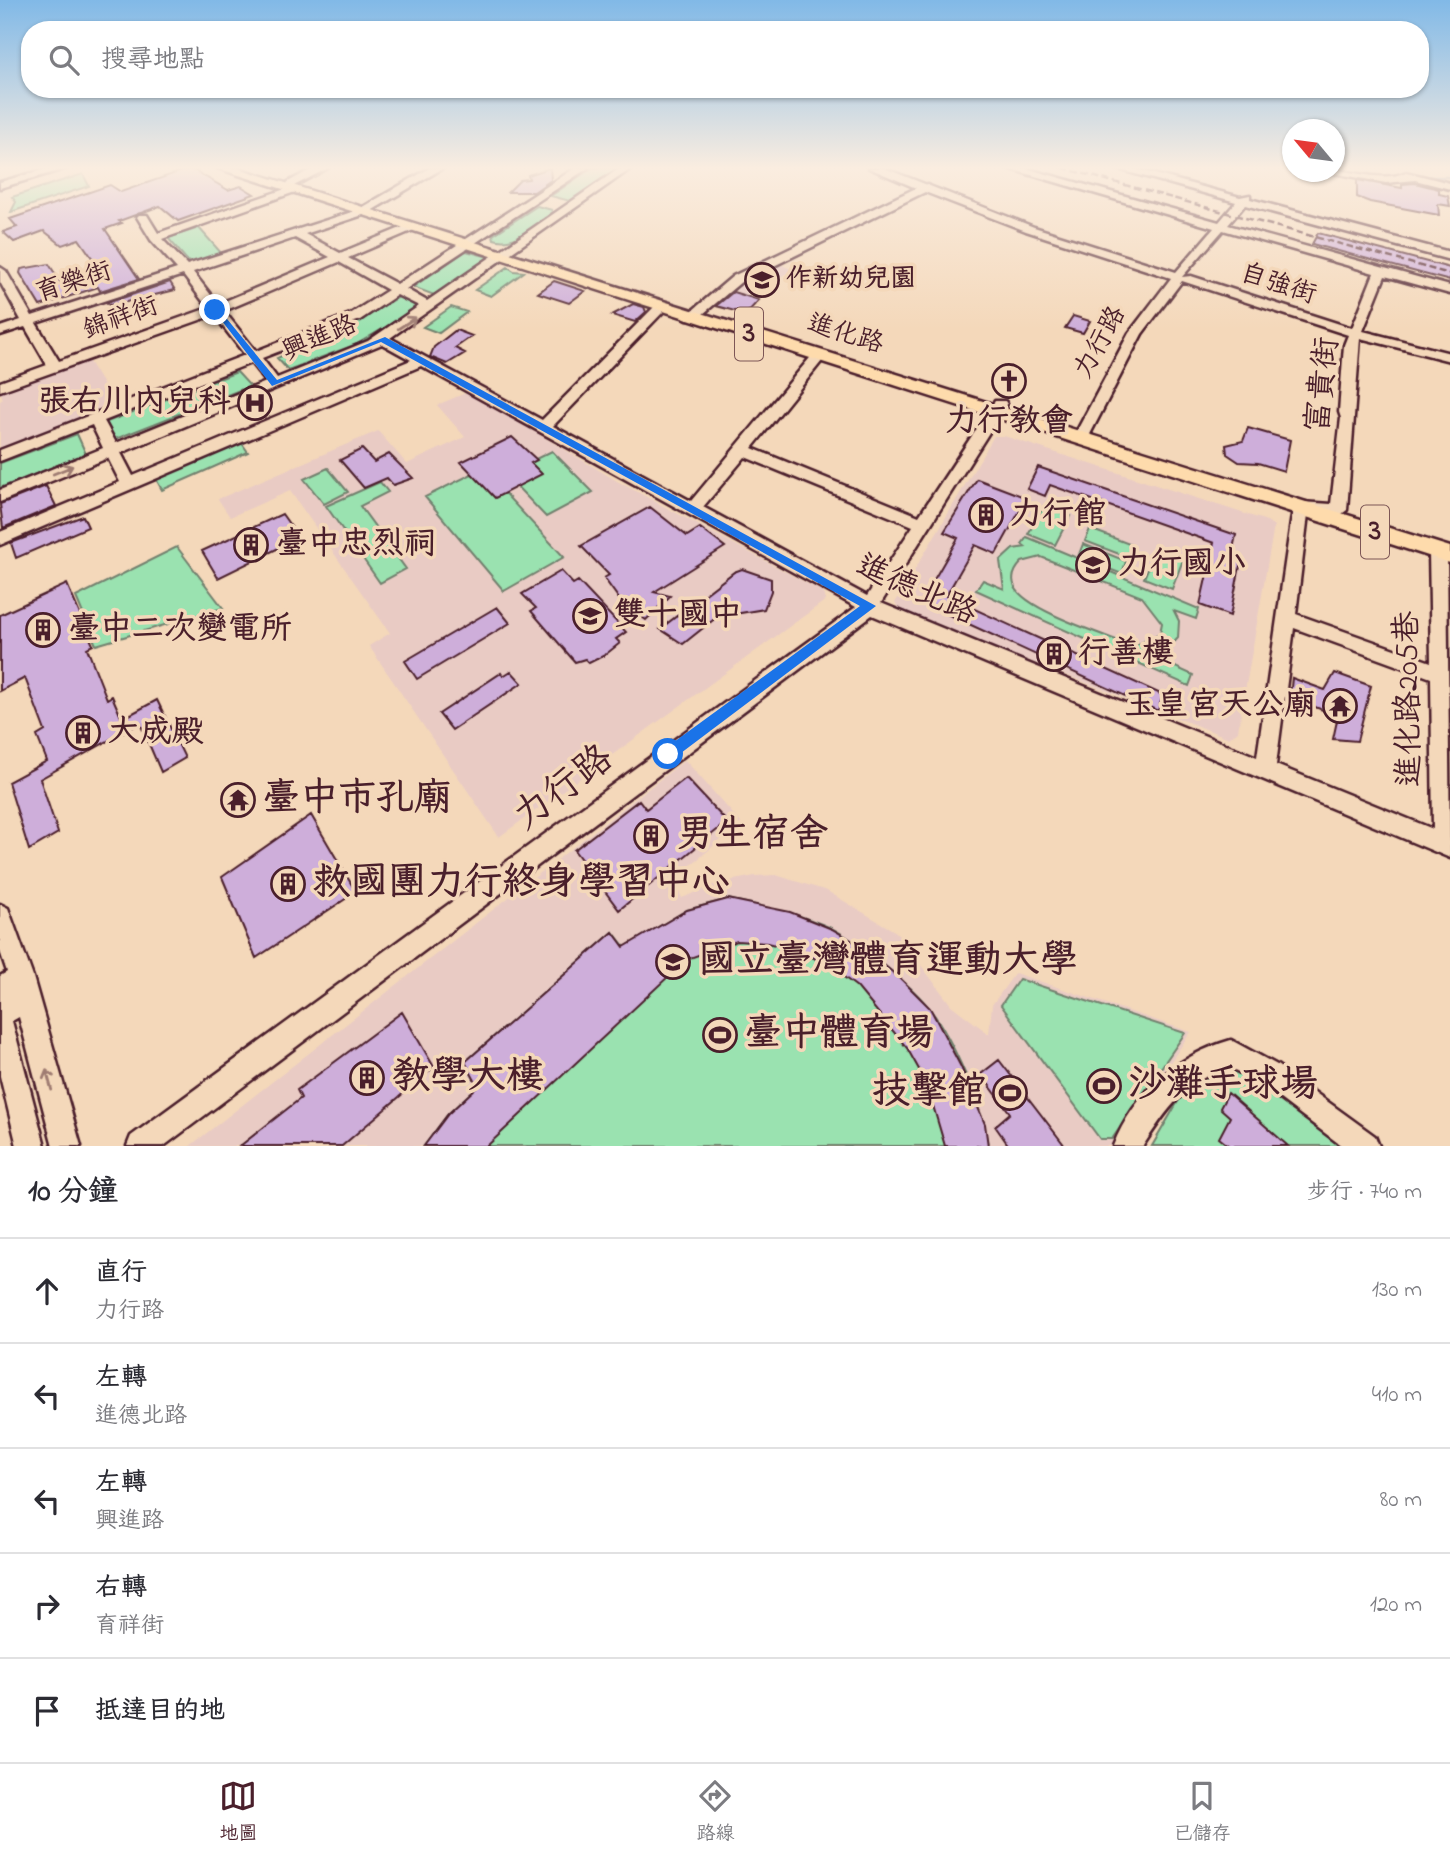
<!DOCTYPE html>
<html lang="zh-TW">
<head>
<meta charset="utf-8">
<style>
	:root { --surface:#fff; --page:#f7f7f7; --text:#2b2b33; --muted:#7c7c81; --line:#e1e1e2; --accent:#4a1f2b }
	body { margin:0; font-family:"Indie Flower","LXGW WenKai TC",sans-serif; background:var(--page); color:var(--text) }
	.compass { position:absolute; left:1282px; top:119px; width:63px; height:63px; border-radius:50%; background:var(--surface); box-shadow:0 2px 5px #0004; rotate:299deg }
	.stop { position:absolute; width:21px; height:21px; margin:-16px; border:5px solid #1a73e8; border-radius:50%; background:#fff }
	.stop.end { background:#1a73e8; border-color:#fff; box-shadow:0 2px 7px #0008 }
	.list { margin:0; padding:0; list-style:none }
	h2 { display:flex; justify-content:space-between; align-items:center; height:91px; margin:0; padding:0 28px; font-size:30px }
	h2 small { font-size:23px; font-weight:400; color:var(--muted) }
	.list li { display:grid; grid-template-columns:46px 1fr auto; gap:21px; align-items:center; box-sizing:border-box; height:105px; padding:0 28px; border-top:2px solid var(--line) }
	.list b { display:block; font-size:26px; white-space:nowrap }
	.list p { margin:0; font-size:23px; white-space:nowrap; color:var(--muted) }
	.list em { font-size:23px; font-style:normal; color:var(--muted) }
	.icon { flex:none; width:38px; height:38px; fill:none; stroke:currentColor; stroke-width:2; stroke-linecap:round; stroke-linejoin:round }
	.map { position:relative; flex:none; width:1450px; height:1146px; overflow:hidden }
	.search { position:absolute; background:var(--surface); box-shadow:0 2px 5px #0004; left:21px; right:21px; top:21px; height:77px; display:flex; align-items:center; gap:18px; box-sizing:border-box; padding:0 24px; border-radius:28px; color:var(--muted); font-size:26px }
	.sheet { height:616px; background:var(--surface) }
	nav { display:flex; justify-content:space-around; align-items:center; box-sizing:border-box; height:98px; border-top:2px solid var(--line); background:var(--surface); font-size:19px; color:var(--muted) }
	nav a { display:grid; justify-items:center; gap:4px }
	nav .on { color:var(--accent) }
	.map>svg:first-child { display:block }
	.built { fill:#e9cbc4 }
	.green { fill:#9ae2b0; stroke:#72806e; stroke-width:2; fill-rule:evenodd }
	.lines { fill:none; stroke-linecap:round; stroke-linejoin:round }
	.stream { stroke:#6f809b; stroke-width:2.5 }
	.building { fill:#ceaeda; stroke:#4a1f2b; stroke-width:2 }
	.minor-casing { stroke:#4a1f2b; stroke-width:5 }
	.major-casing { stroke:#4a1f2b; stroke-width:5 }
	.minor { fill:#f4d8ba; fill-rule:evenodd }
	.major { fill:#fedbac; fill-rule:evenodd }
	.rail { stroke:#4a1f2b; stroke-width:2.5; stroke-dasharray:7 3.5; stroke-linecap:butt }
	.oneway { stroke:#9f7c72 }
	.route { fill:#1a73e8 }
	.labels { text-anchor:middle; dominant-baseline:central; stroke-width:7; stroke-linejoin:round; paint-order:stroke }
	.far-poi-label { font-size:26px; font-weight:bold; fill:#4a1f2b; stroke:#f4d8ba; text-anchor:start }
	.far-street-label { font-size:26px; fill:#4a1f2b; stroke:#f4d8ba }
	.shield { fill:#f4d8ba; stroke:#7d5656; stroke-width:2 }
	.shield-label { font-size:30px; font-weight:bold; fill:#4a1f2b }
	.street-label { font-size:32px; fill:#4a1f2b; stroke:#f4d8ba }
	.poi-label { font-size:32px; font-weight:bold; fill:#4a1f2b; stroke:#f4d8ba; text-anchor:start }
	.near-street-label { font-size:38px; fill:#4a1f2b; stroke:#f4d8ba }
	.near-poi-label { font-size:38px; font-weight:bold; fill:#4a1f2b; stroke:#f4d8ba; text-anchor:start }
</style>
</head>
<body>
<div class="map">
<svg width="1450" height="1146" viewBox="0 0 1450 1146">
	<rect width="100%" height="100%" fill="#f4d8ba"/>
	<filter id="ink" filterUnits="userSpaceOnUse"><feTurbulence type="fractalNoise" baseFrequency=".0143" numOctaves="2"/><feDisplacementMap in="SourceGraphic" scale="14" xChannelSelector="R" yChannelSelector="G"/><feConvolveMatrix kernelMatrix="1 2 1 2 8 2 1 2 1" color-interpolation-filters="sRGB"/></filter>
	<g filter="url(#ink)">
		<path class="built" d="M780,264l13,6 -49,26 -13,-7z
			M88,360l29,47 -117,45v-51l3,-2 -3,-8z
			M468,392l149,89 206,111 3,8 -327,237 -130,-191 21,-13 -100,-142 -60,26 -12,-18 160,-68 29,33 58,-27 -28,-32z
			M994,436h10l263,85 7,5 -36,205 -9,7 -329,-127 -5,-8z
			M685,760l56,63 -68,57 9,18 36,-15 37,-7 21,-1 51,16 69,41 55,73 38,29 3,-29 23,-32 176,59 -78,114h-923z"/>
		<path class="green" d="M592,168h25l-47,33 -19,-5z
			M83,174l6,12 -78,26 5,-10 -4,-5z
			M537,206l15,4 -1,5c-17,11 -36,31 -57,24l-1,-4z
			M199,228l24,27 -31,11 -24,-28z
			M466,251l23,6 -55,38 -21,-8z
			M508,267l6,4 10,1 -33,24 -16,-6z
			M399,297l20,10 -62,37 -69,26 -11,-12 67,-29z
			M451,307l16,5 -28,21 -16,-6z
			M237,372l13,14 -137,54 -9,-17z
			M77,434l9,20 -86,34v-25z
			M241,442l7,10 -86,38 -6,-11z
			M552,451l41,41 -47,25 -41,-43z
			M328,468l20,24 -24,12 -20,-25z
			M482,469l82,88 -60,34 -79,-94z
			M380,482l8,10 -28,14 46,63 -26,14 -54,-77z
			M1044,506l26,10 -15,29 -27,-11z
			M1090,529l42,16 -5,12 -42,-16z
			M1027,537l172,72 -3,10 -22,-8 5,10 -1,17 -9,10 -16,9 40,18 -4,11 -213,-96 7,-10 21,9 -4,-28 13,-12 13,-2 -4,-3zM1041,557l101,40 20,26 -2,10 -21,11h-12c-25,-10 -101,-34 -112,-57 -5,-10 0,-18 7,-25z
			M1083,544l43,17 -4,13 -44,-17z
			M1157,546l27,11 -12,32 -28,-11z
			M177,547l46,61 -127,37 -20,-48z
			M728,899c35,8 70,14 103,29 23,11 84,60 99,81 23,30 53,100 58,137h-564l24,-32 30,-28 -13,-24 148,-130 12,15 62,-37z
			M1019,979l166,54 -73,106h-12l-99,-134z
			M1232,1066l35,13 88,67h-203l42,-72z"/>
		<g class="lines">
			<path class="stream" d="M1424,177h26"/>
		</g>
		<path class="building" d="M190,168l38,22 13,-4 13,8 -76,27 -18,-15 -41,15 3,2 -17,6 34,50 -39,12 -2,-4 -58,19 -20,-33 1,-4 28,-5 15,24 40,-13 -25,-36 -17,6 -18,-14 -30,11 -11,-10 14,-5 -7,-8 100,-34 11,7z
			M550,168l1,12 -17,12h-26l12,-12 9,-1 -1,-4z
			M1357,180l45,8v-4l13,-1 24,6v5l9,2 2,10 -12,-2 1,11 -69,-13 -13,-5z
			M1318,233l132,35v13l-138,-37z
			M554,281l31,10 -16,12 -31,-10z
			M170,282l5,8 -57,14 -9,1 -2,-2z
			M733,292l26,8 -13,14 -30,-8z
			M633,304l11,3 2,5 -11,10 -23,-7z
			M1073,316l17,5 -7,12 -18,-5z
			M456,330l16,6 -17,12 10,5 -18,11 -17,-7 4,-10z
			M1248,428l42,12 -6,31 -26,-8 -19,-1 -12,-8 -1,-9 17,-4z
			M512,437l25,23 -6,3 11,11 -47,24 -34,-36z
			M362,449l12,13 15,-8 24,24 -20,7 -6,-7 -23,10 -24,-28z
			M1038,467l198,68 -5,23 10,3 -11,55 -30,-11 14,-62 -164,-58 -5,11 -18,-7z
			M977,479l50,19 -31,56 -21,-9 -29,51 217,99 -5,16 -237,-109 37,-64 -14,-6z
			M46,486l10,20 -53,22 -3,-24z
			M650,507l37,29 13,-8 25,19 -71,45 16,4 -24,24 -24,-17 -18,-25 5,-3 -28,-29z
			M282,514l17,24 -81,40 -16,-27z
			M83,516l5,11 -72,31 -5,-15z
			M742,569l29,10v12l-7,18 -47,8 -34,27 -23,-15 74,-57z
			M561,571l12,13 5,-3 48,51 -10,7 4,4 -15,12 -16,8 -4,-4 -10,3 -44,-51 5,-3 -14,-14z
			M67,584l26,61 -6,3 20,51 5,-3 10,23 35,-19 28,58 -24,14 -21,-49 -100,56 18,54 -29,17 -21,-68 39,-21 -10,-25 8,-5 -20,-53 -25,13v-76z
			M497,607l13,16 -93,56 -12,-18z
			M511,671l11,12 -70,47 -13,-16 62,-41 2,3z
			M1335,673l36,13 -14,55 -24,-2 5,-23 -48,-19 2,-19 33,12z
			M686,778l41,44 -108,88 -45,-60 65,-50 7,9z
			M311,815l45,77 -100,66 -34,-81z
			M728,899l62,13 42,17 26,15 43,35 29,29 31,59 24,57 3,22h-43l-19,-64 -19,-34 -50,-61 -29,-22 -28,-14 -33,-8 -30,-2 -50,18 -200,187h-63l24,-32 30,-28 -13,-24 148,-130 11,15 63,-37z
			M402,1012l32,55 -92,79h-102l61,-48 -4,-8z
			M999,1060l66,86h-56l-14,-20 15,-13 -29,-39z
			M1228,1093l60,53h-59l-10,-8 11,-21 -10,-9z"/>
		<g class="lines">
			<g class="minor-casing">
				<path id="minor" d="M50,168h18l-68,20v-6z
					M314,168h14l-36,19 4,3 -1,2 -133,47 25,26 171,-55 72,-42h13l-77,46 -61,20 35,19 68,-28h8v4l-68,29 49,26 178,-116h13l-182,121 21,12 193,-133h12l-242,170 152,82 115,-116h8v6l-112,116 138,75 123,-148h10l2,3 -74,92 167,68 76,-115h10l2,3 -126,199 376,154 36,-249 8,-6 30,2 10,-86 -2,-6 5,-67 4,-10 -166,-54 -40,53 -56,108h-10l-3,-4 56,-105 42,-55 -145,-47 -101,-39 -184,90 -44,37h-10l-1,-3 47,-40 183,-88 -47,-20h15l150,59 142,45 38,-44 -207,-60h18l194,54 17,-20 -122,-34h18l108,29 10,-2v4l200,53v8l-205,-55 -17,20 222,61v8l-65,-18 -22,55 87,22v8l-90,-23 -13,172 -8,6 -31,-2 -12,100 135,48 -2,-111 3,-5h12l3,5 3,307 -578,-243 -708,531h-37l4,-10 725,-529 -435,-241 -421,179v-13l120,-50 -12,-24 -108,44v-12l103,-42 -11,-23 -92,36v-11l245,-95 -31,-40 -214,76v-9l47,-17 -22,-38 -25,8v-8l21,-7 -21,-38v-15l6,4 26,45 145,-47 -26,-29 -14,-23 2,-2h8l11,18 133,-46 -4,-3 1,-2zM1223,230l151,43 -22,55 -161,-52 -9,1zM295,238l35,19 -112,47 -25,-32zM339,262l49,28 -38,24 -94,37 -32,-40zM183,275l25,33 -149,53 -23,-38zM397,295l22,11 -51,35 -91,37 -15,-20 98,-38zM382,344l29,16 -278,116 -12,-23zM251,363l15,19 -150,61 -12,-22zM745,457l168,69 -46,70 -164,-89zM1294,628l137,50 2,151 -157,-64z
					M1334,169c23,4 53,13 72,3l44,11v6l-35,-9 -29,3 -58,-11z
					M0,904l8,4 25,69 48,169h-28l-34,-129 -7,4 33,125h-28l-17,-70v-100l7,-4 -7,-21z
					M1231,1040l46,25 98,71 4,10h-37l-83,-63 -30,-16c-42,12 -63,44 -86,79h-30c22,-54 63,-90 118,-106z"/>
			</g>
			<g class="major-casing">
				<path id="major" d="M217,168h21l1212,379v16z"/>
			</g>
			<use href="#minor" class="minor"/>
			<use href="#major" class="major"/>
			<path class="rail" d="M1063,168l387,106"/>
		</g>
		<defs><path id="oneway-shaft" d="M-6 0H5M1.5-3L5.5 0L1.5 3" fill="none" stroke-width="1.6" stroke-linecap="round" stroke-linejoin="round" transform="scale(1.75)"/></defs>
		<g class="oneway">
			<use href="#oneway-shaft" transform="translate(407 323) rotate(-33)"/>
			<use href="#oneway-shaft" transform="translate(63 470) rotate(-22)"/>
			<use href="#oneway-shaft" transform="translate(49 1080) rotate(-105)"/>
		</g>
	</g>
	<linearGradient id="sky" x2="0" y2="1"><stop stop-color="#81b9e7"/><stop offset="0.51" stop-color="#faede0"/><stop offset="1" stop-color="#faede0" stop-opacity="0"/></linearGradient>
	<rect width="1450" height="329" fill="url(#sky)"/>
	<path class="route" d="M212,308h6l59,72 108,-43 491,269 -203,153h-10v-9l197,-144 -479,-264 -109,44z"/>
	<defs>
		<g id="school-ring" transform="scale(1.75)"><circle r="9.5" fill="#f4d8ba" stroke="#4a1f2b" stroke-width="1.5"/><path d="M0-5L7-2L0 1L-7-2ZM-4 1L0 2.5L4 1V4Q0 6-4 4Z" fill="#4a1f2b"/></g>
		<g id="church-ring" transform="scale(1.75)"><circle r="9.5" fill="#f4d8ba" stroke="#4a1f2b" stroke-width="1.5"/><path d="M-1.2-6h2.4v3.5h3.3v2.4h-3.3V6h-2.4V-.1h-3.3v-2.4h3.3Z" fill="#4a1f2b"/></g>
		<g id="hospital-ring" transform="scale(1.75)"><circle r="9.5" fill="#f4d8ba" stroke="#4a1f2b" stroke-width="1.5"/><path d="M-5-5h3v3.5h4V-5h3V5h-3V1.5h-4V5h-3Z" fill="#4a1f2b"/></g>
		<g id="building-ring" transform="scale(1.75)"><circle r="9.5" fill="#f4d8ba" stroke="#4a1f2b" stroke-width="1.5"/><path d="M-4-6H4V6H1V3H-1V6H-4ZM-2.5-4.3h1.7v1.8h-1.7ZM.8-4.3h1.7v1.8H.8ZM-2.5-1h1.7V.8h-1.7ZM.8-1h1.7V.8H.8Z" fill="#4a1f2b"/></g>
		<g id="temple-ring" transform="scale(1.75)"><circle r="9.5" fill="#f4d8ba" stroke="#4a1f2b" stroke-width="1.5"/><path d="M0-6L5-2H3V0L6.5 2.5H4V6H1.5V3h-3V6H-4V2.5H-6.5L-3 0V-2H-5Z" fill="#4a1f2b"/></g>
		<g id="university-ring" transform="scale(1.75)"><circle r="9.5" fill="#f4d8ba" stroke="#4a1f2b" stroke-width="1.5"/><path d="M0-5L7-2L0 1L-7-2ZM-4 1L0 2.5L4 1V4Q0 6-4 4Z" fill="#4a1f2b"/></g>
		<g id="stadium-ring" transform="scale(1.75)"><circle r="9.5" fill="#f4d8ba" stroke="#4a1f2b" stroke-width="1.5"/><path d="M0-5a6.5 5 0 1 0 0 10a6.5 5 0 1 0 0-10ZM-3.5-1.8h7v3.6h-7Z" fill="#4a1f2b"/></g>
	</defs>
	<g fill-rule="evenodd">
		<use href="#school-ring" x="762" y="280"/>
		<use href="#church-ring" x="1009" y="381"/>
		<use href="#hospital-ring" x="255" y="403"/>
		<use href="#building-ring" x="986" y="515"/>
		<use href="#building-ring" x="251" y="545"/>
		<use href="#school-ring" x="1093" y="565"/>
		<use href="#school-ring" x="590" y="616"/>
		<use href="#building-ring" x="43" y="630"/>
		<use href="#building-ring" x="1054" y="654"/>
		<use href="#temple-ring" x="1340" y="706"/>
		<use href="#building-ring" x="83" y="733"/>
		<use href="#temple-ring" x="238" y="800"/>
		<use href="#building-ring" x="651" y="836"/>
		<use href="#building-ring" x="288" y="884"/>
		<use href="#university-ring" x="673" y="962"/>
		<use href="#stadium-ring" x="720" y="1035"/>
		<use href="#building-ring" x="367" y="1078"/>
		<use href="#stadium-ring" x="1104" y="1086"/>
		<use href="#stadium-ring" x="1010" y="1093"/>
	</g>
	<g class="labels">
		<g class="far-poi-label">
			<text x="786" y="280">作新幼兒園</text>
		</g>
		<g class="far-street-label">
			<text transform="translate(74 283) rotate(-18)">育樂街</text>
			<text transform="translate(1278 285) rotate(18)">自強街</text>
			<text transform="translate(121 319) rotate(-20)">錦祥街</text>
			<text transform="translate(845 335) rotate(17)">進化路</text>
			<text transform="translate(320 339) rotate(-23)">興進路</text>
			<text transform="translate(1101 343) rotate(-61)">力行路</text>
		</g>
		<g class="shield">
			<rect x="735" y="307.5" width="28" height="53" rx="5"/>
			<rect x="1361" y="505.5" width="28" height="53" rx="5"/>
		</g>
		<g class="shield-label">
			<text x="749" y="334">3</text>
			<text x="1375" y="532">3</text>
		</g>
		<g class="street-label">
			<text transform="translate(1324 385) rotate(-84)">富貴街</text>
			<text transform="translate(916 591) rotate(24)">進德北路</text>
			<text transform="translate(1410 699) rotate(-91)">進化路205巷</text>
		</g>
		<g class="poi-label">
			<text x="230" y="403" text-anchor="end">張右川內兒科</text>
			<text x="1009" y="422" text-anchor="middle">力行教會</text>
			<text x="1010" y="515">力行館</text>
			<text x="276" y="545">臺中忠烈祠</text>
			<text x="1118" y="565">力行國小</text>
			<text x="614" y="616">雙十國中</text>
			<text x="68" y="630">臺中二次變電所</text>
			<text x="1078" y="654">行善樓</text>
			<text x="1316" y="706" text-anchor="end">玉皇宮天公廟</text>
			<text x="108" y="733">大成殿</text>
		</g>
		<g class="near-street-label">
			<text transform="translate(564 789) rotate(-37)">力行路</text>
		</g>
		<g class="near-poi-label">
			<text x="262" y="800">臺中市孔廟</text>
			<text x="676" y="836">男生宿舍</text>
			<text x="312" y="884">救國團力行終身學習中心</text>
			<text x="698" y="962">國立臺灣體育運動大學</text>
			<text x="744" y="1035">臺中體育場</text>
			<text x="392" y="1078">教學大樓</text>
			<text x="1128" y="1086">沙灘手球場</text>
			<text x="986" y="1093" text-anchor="end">技擊館</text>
		</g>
	</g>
</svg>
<svg class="compass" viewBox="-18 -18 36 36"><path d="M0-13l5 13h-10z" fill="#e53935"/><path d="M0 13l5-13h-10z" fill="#7c7c81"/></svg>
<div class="stop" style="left:668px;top:754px"></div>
<div class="stop end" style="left:215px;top:310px"></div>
<div class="search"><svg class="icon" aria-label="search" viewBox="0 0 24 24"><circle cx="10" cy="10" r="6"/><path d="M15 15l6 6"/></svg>搜尋地點</div>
</div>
<section class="sheet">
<h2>10 分鐘<small>步行 · 740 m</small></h2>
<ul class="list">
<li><svg class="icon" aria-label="ahead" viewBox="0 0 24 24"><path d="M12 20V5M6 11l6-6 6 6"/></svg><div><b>直行</b><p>力行路</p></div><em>130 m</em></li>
<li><svg class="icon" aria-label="left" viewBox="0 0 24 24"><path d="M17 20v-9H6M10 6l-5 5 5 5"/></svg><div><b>左轉</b><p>進德北路</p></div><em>410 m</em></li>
<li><svg class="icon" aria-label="left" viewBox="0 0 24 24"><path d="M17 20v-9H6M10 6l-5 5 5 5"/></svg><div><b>左轉</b><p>興進路</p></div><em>80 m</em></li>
<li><svg class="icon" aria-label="right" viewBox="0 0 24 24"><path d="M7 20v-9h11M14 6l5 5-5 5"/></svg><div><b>右轉</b><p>育祥街</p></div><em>120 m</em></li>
<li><svg class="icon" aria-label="arrive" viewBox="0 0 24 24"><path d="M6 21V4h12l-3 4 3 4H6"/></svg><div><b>抵達目的地</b></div></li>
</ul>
</section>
<nav>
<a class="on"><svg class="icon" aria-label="map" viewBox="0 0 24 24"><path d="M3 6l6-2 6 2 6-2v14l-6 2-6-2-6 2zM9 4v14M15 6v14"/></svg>地圖</a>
<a><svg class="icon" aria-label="directions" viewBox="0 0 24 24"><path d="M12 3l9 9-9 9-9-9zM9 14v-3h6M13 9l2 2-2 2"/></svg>路線</a>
<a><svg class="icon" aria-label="saved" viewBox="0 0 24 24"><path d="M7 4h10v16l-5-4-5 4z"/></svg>已儲存</a>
</nav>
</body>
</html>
